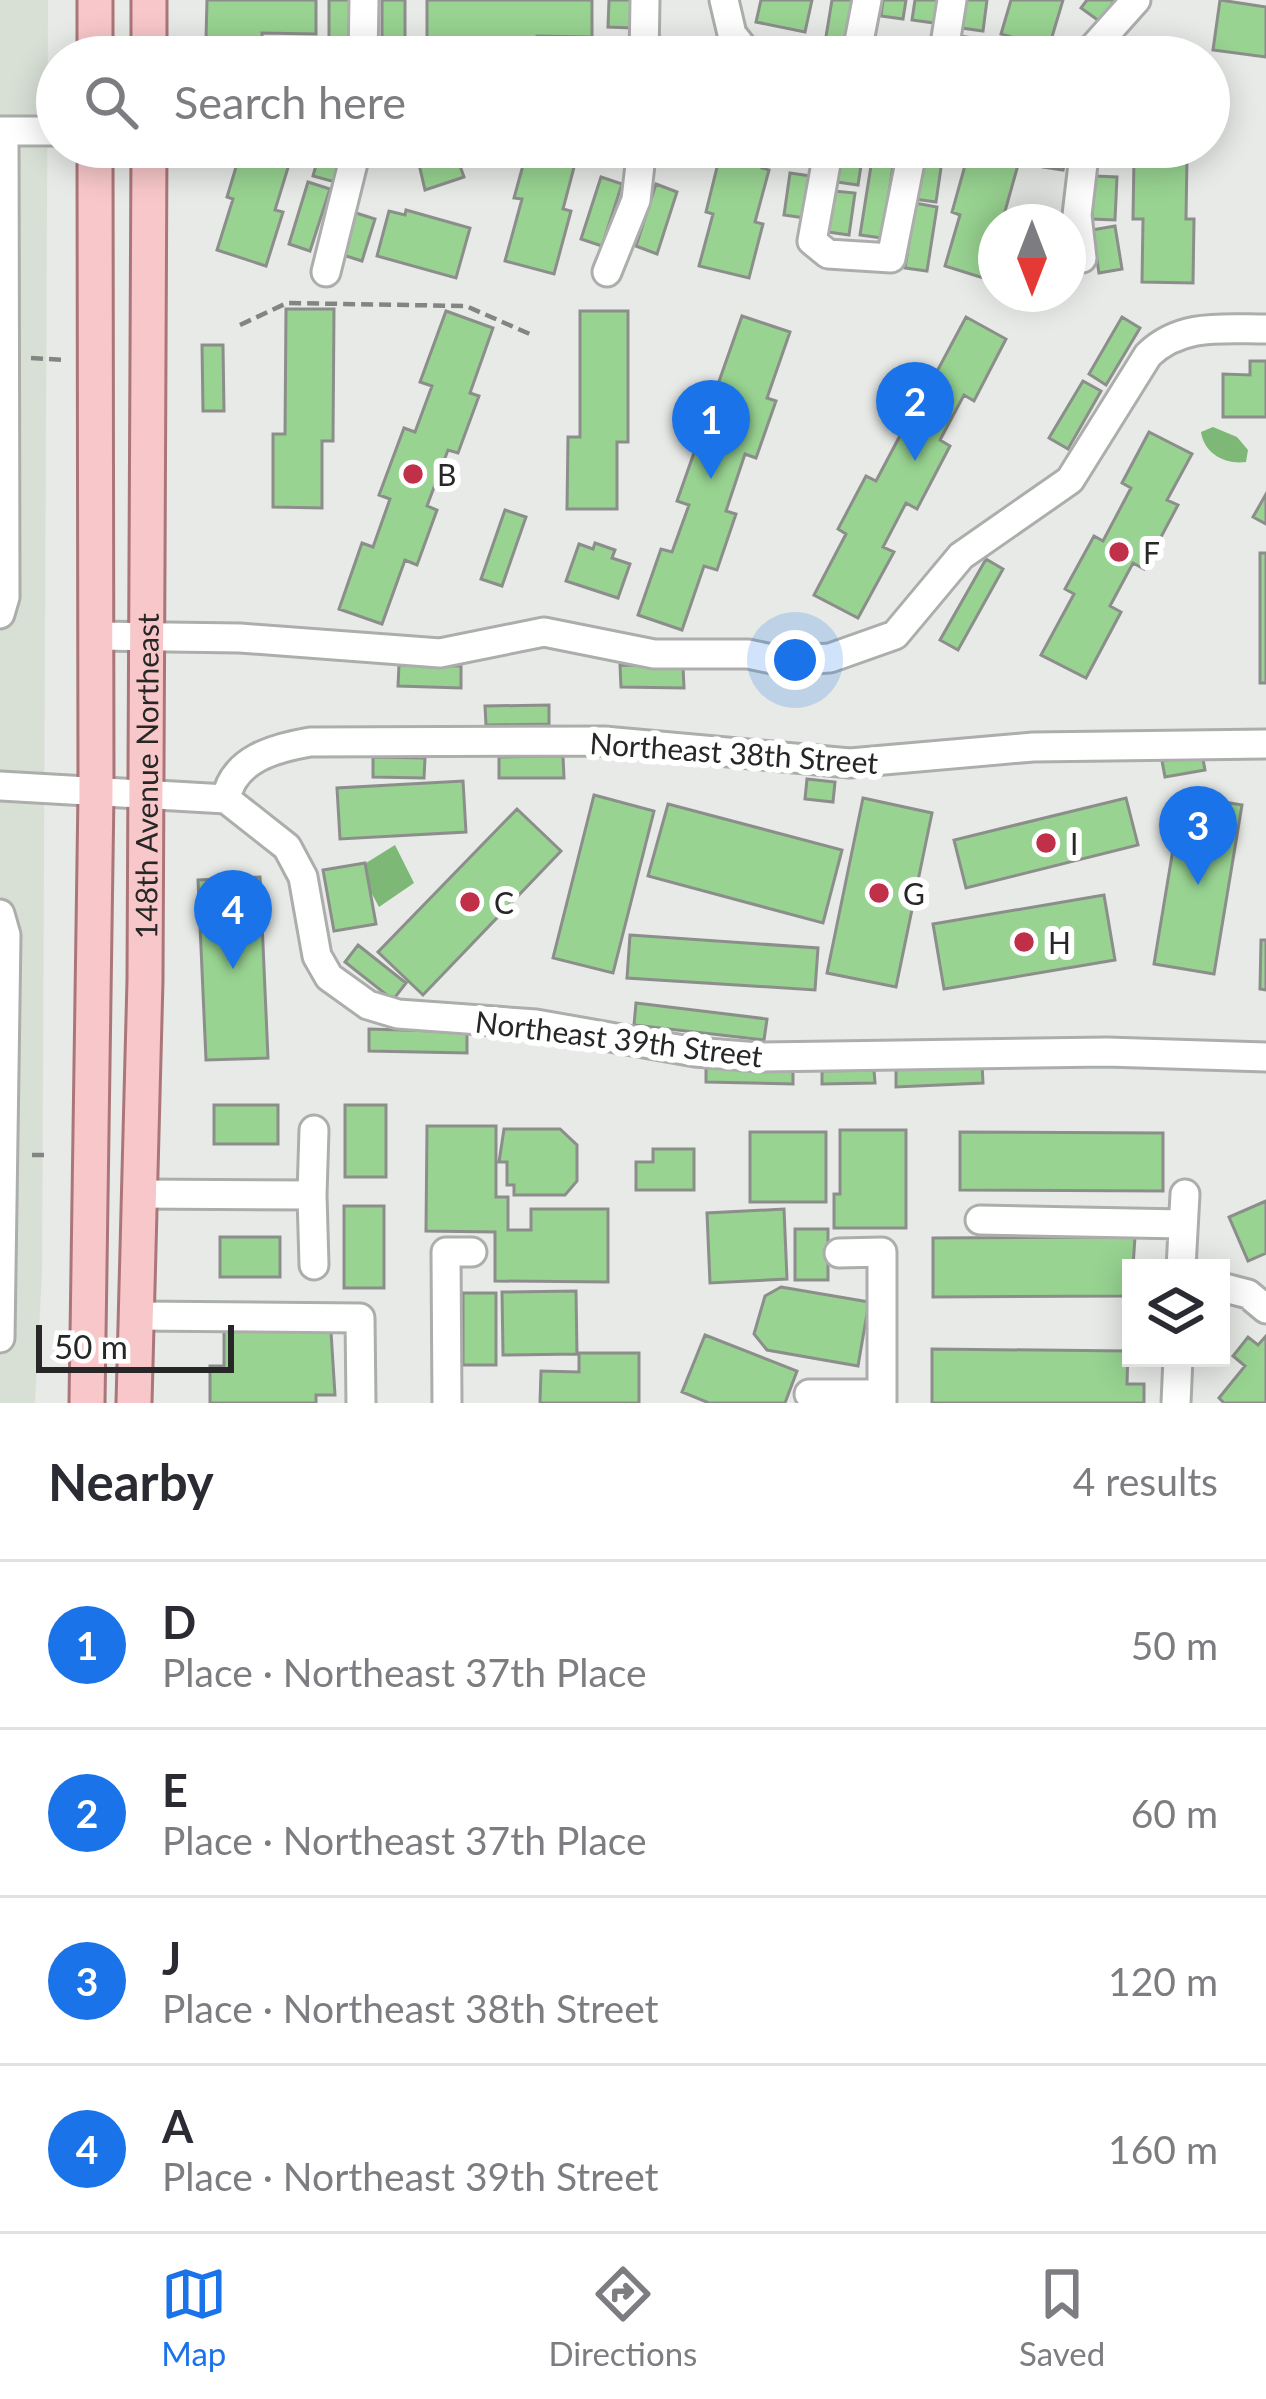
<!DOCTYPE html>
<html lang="en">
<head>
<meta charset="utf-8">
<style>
	:root { --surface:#fff; --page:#f7f7f7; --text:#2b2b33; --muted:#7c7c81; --line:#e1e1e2; --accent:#1a73e8 }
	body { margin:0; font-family:Lato,sans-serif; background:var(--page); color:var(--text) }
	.controls { position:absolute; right:36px; bottom:36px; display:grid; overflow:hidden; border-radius:0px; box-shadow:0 6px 30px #0003 }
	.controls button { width:108px; height:108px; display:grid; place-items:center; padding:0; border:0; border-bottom:3px solid var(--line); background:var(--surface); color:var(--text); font:60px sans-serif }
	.compass { position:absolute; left:978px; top:204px; width:108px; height:108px; border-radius:50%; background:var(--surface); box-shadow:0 6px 30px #0003; rotate:180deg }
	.scale { position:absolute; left:36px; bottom:30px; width:198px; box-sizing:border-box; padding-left:12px; border:6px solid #262726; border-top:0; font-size:33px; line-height:42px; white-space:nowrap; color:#262726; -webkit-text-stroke:9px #fff; paint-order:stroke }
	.you { position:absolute; left:795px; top:660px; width:42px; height:42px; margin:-30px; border:9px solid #fff; border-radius:50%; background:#1a73e8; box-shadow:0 0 0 18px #1a73e833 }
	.badge { display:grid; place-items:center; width:78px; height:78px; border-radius:50%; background:var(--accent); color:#fff; font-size:39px; font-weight:700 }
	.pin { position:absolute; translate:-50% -99px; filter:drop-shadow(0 3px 6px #0008) }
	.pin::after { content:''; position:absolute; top:63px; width:42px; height:36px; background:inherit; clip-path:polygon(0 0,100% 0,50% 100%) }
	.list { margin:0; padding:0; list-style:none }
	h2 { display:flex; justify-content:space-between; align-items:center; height:156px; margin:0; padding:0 48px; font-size:51px }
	h2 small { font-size:39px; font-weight:400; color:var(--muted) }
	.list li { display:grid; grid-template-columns:78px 1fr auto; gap:36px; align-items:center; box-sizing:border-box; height:168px; padding:0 48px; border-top:3px solid var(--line) }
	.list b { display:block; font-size:45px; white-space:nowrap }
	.list p { margin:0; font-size:39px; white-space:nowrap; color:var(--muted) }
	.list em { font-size:39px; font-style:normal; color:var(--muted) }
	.icon { flex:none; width:66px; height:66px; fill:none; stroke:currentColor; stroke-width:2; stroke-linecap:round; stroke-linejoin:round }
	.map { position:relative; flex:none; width:1266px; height:1403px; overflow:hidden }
	.search { position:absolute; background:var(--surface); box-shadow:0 6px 30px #0003; left:36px; right:36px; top:36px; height:132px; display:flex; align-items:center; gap:30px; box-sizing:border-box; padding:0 42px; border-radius:66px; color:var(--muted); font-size:45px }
	.sheet { height:828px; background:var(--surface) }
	nav { display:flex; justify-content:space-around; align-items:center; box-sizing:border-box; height:168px; border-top:3px solid var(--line); background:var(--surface); font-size:33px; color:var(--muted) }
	nav a { display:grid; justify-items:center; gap:6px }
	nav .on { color:var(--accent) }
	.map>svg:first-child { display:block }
	.built { fill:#d8e0d6 }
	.water { fill:#7eb877 }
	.building { fill:#98d391; stroke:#8c8e8b; stroke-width:3 }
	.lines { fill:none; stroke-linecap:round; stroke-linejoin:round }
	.minor-casing { stroke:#abaeab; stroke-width:33 }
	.major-casing { stroke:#ab7679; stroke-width:39 }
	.path { stroke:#838582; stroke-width:4.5; stroke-dasharray:12 6; stroke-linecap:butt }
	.minor { stroke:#fff; stroke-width:27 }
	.major { stroke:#f8c7c9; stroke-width:33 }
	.poi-dot { fill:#c03049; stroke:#fff; stroke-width:4.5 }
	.labels { text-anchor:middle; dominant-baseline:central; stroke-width:12; stroke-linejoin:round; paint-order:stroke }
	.poi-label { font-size:30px; fill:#262726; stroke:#fff; text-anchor:start }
	.street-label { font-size:30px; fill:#262726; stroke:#fff }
</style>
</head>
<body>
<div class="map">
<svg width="1266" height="1403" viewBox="0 0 1266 1403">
	<rect width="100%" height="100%" fill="#e7eae6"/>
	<path class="built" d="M0,0h48l-6,1273 -7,130h-35z"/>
	<path class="water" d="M1213,427l24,10 11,13 -2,12c-20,3 -42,-8 -45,-30z
		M395,845l19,38 -35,24 -21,-39z"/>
	<path class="building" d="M207,0h109v34l-54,-1v7l-56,-1z
		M329,0h23v43h-23z
		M382,0h23v44h-23z
		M427,0h165v37l-55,-1v7l-54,-1v8h-56z
		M609,0h23l-1,28 -23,-1z
		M761,0h51l-7,32 -49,-10z
		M832,0h22l-9,57 -22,-2z
		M883,0h23l-3,19 -22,-3z
		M915,0h22l-3,23 -22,-3z
		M965,0h22l-4,31 -22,-3z
		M1011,0h52l-17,57 -35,-3 4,-16 -14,-4z
		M1087,0h28l-16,21 -18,-13z
		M1220,0l46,7v50l-53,-7z
		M959,36l22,3 -3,18h-22z
		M876,41l21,4 -2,12h-21z
		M909,47l21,4 -1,6h-22z
		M658,50h22v7h-22z
		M242,147h46l-3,9 6,2 -16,52 8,2 -17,54 -49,-16 16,-51 -6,-2z
		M321,147h24l-10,35 -22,-6z
		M415,147h25l3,9 12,-4 9,25 -39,13z
		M528,147h45l-2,8 6,1 -14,53 8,2 -17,63 -49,-13 17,-62 -8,-1z
		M714,147h54l-6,21 7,2 -14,52 8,2 -14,54 -50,-12 14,-52 -7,-2 13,-53 -8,-2z
		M794,147h22l-2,12 -21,-3z
		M842,147h22l-6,38 -21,-3z
		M874,147h22l-14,91 -22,-3z
		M922,147h22l-8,55 -22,-3z
		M1047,147h21l-5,23 -20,-3z
		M1143,147h52v10l-8,-1 -1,63h8l-1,64 -51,-1 1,-63h-10l1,-62h9z
		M969,151l49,14 -16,57h-6l-3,59 -48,-15 15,-51 -8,-3z
		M790,173l21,3 -6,42 -21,-3z
		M1094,176l23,1 -2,43 -23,-1z
		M601,177l21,7 -20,62 -21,-7z
		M308,182l22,7 -20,62 -21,-7z
		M656,184l21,8 -20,62 -21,-8z
		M834,191l21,2 -6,42 -21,-3z
		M915,203l22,4 -10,64 -22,-3z
		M406,210l64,18 -14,50 -79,-22 12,-45 16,4z
		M353,212l22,7 -13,42 -22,-7z
		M1115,226l7,43 -23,4 -7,-43z
		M286,309h48l-1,132h-11v67l-49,-1v-73h12z
		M446,311l47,17 -23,65 9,3 -21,57 -10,-3 -21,56 10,4 -20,55 -12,-5 -23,64 -43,-15 23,-66 11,4 17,-48 -11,-4 25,-67 11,4 17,-46 -12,-4z
		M580,311h48v131h-11v67h-50l1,-72h12z
		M742,316l48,16 -23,66 9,3 -20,57 -11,-4 -19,57 10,3 -19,56 -13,-4 -22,64 -44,-15 23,-66 11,3 17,-47 -12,-4 24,-68 12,4 16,-46 -12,-4z
		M966,317l40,22 -32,62 -10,-6 -24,45 10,6 -33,63 -11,-6 -23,44 11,5 -36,66 -44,-23 32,-61 -8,-5 28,-53 10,5 28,-53 -9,-5 27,-52 12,6z
		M1122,317l18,11 -34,57 -17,-11z
		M202,345h21l1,66h-21z
		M1250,361h16v56h-43v-43l27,1z
		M1083,381l18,10 -33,58 -19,-11z
		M1149,432l43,22 -25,46 11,5 -34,64 -11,-6 -23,43 11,6 -35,66 -45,-23 33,-61 -9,-5 29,-53 9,5 28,-53 -9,-5z
		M1266,494v30l-13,-7z
		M505,510l21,7 -24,69 -21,-7z
		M595,543l20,7 -3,8 18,6 -12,34 -52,-17 13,-37 14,5z
		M1260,553h6v130h-6z
		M986,559l17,10 -45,81 -18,-10z
		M399,665l62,1v22l-63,-2z
		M620,665l63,1 1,22 -63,-1z
		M549,705v19l-63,1 -1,-19z
		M1202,754l3,16 -40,7 -3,-16z
		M563,756l1,22h-65v-21z
		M373,757l52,1 -1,20 -51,-1z
		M807,779l28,3 -2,20 -28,-3z
		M463,781l3,51 -126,7 -3,-51z
		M594,795l60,16 -41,162 -60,-15z
		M1182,795l60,10 -28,169 -60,-10z
		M863,798l69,15 -36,174 -69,-14z
		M1126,798l12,47 -172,43 -12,-48z
		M668,804l174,46 -19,73 -175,-47z
		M517,809l44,42 -138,144 -45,-43z
		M365,863l11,61 -42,7 -11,-61z
		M260,877l8,181 -62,2 -8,-180z
		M1104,895l11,65 -171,29 -11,-65z
		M630,935l188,13 -3,42 -188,-12z
		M1261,940h5v50l-6,-1z
		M358,945l48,38 -13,17 -48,-38z
		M636,1003l131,16 -3,21 -130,-15z
		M369,1029l98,3v21l-98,-2z
		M982,1063l1,20 -87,4v-21z
		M706,1067l87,2v15l-87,-2z
		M874,1070l1,13 -53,1v-13z
		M214,1105h64v39h-64z
		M345,1105h41v72h-41z
		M427,1126h69v71h12v33h23v-21h77v73l-113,-1v-49l-69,-1z
		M504,1129h56l17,16v36l-12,14h-51v-10h-7v-23h-8z
		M840,1130h66v98h-72v-34h6z
		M750,1132h76v70h-76z
		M960,1132l203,1v58l-203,-1z
		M653,1149h41v41h-58v-28h17z
		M1266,1201v52l-18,8 -19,-44z
		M344,1206h40v82h-40z
		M784,1209l3,70 -77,4 -3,-70z
		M795,1229h33v51h-33z
		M220,1237h60v40h-60z
		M1135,1237l-4,59 -198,1v-59z
		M781,1287l88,15 -11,64 -91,-16 -13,-16 11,-38z
		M576,1291l1,63 -74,1 -1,-63z
		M463,1293h33v72h-33z
		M224,1330l107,2 4,63h-19v8h-106v-37h14z
		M705,1335l92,36 -12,32h-76l-27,-11z
		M1266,1336v67h-42l-5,-5 26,-32 -12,-10 15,-19 10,8z
		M932,1349l196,2 -1,33h17v19h-212z
		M579,1353h60v50h-99l1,-32 38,1z"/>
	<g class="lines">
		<g class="minor-casing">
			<path id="minor" d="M724,0l8,34 18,23
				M363,57l1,-57
				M644,57l1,-57
				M856,57l11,-57
				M943,57l9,-57
				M1085,57l51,-57
				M0,131h57
				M829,147l-17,94 16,13 63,4 22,-111
				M1082,258l-5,-43 8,-68
				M326,272l31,-125
				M607,272l29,-72 6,-53
				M0,614l5,-17 -1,-466
				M96,636l144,2 200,15 104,-21 110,22h94l33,7 49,-3 65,-23 66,-79 109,-76 78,-125c33,-32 75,-26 118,-26
				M0,786l226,13 61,48 16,30 14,79 12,21 39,28 30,9 138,10 159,28 63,5 349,-5 159,5
				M226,799c7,-40 49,-51 84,-57l294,-1 246,22 183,-16 233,-3
				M0,914l6,21 -6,403
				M139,1194l173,1 2,-65
				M312,1195l2,70
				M980,1220l203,4
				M839,1253l43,-1v151
				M1181,1268l4,-74
				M1221,1287l27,7 18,15
				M138,1316l222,2 1,85
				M809,1394h73
				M447,1403l-1,-151h26
				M1176,1403l2,-45"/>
		</g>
		<g class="major-casing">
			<g id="major">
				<path d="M95,0v57"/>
				<path d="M149,57v-57"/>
				<path d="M87,1403l9,-610 -1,-646"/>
				<path id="s1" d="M134,1403l11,-423 4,-833"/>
			</g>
		</g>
		<path class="path" d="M240,325l47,-22 179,3 66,29
			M31,358l36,2
			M32,1155h18"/>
		<use href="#minor" class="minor"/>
		<use href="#major" class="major"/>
	</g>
	<g class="poi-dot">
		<circle cx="413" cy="474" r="12"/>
		<circle cx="1119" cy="552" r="12"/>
		<circle cx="1046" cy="843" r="12"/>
		<circle cx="879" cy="893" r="12"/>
		<circle cx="470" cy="902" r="12"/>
		<circle cx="1024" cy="942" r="12"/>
	</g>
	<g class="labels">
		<g class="poi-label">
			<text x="437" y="474">B</text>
			<text x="1143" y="552">F</text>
			<text x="1070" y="843">I</text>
			<text x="903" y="893">G</text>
			<text x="494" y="902">C</text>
			<text x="1048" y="942">H</text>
		</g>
		<g class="street-label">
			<text transform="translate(734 752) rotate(4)">Northeast 38th Street</text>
			<text stroke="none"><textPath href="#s1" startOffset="627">148th Avenue Northeast</textPath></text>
			<text transform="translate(619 1038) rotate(7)">Northeast 39th Street</text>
		</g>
	</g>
</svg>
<div class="controls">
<button><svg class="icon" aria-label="layers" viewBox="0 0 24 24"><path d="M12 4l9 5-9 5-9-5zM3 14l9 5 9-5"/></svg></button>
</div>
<svg class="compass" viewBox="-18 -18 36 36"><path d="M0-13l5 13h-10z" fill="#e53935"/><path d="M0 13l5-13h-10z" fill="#7c7c81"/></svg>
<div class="scale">50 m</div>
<div class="you"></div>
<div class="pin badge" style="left:711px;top:479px">1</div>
<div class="pin badge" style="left:915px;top:461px">2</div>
<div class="pin badge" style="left:1198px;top:885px">3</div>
<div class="pin badge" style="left:233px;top:969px">4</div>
<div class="search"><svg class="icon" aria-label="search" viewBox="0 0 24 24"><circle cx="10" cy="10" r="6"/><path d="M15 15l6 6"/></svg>Search here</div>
</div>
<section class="sheet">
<h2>Nearby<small>4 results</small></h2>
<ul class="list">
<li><span class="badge">1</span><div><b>D</b><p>Place · Northeast 37th Place</p></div><em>50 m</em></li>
<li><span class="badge">2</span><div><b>E</b><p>Place · Northeast 37th Place</p></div><em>60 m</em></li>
<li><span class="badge">3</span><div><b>J</b><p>Place · Northeast 38th Street</p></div><em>120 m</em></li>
<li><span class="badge">4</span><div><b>A</b><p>Place · Northeast 39th Street</p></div><em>160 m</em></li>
</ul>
</section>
<nav>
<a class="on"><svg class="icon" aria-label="map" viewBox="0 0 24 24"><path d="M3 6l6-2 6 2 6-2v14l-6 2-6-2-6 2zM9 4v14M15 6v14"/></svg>Map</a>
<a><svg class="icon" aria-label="directions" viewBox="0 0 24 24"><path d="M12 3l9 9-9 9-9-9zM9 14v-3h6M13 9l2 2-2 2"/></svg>Directions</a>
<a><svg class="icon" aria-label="saved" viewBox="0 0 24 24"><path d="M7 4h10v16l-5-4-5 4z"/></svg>Saved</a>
</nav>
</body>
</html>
